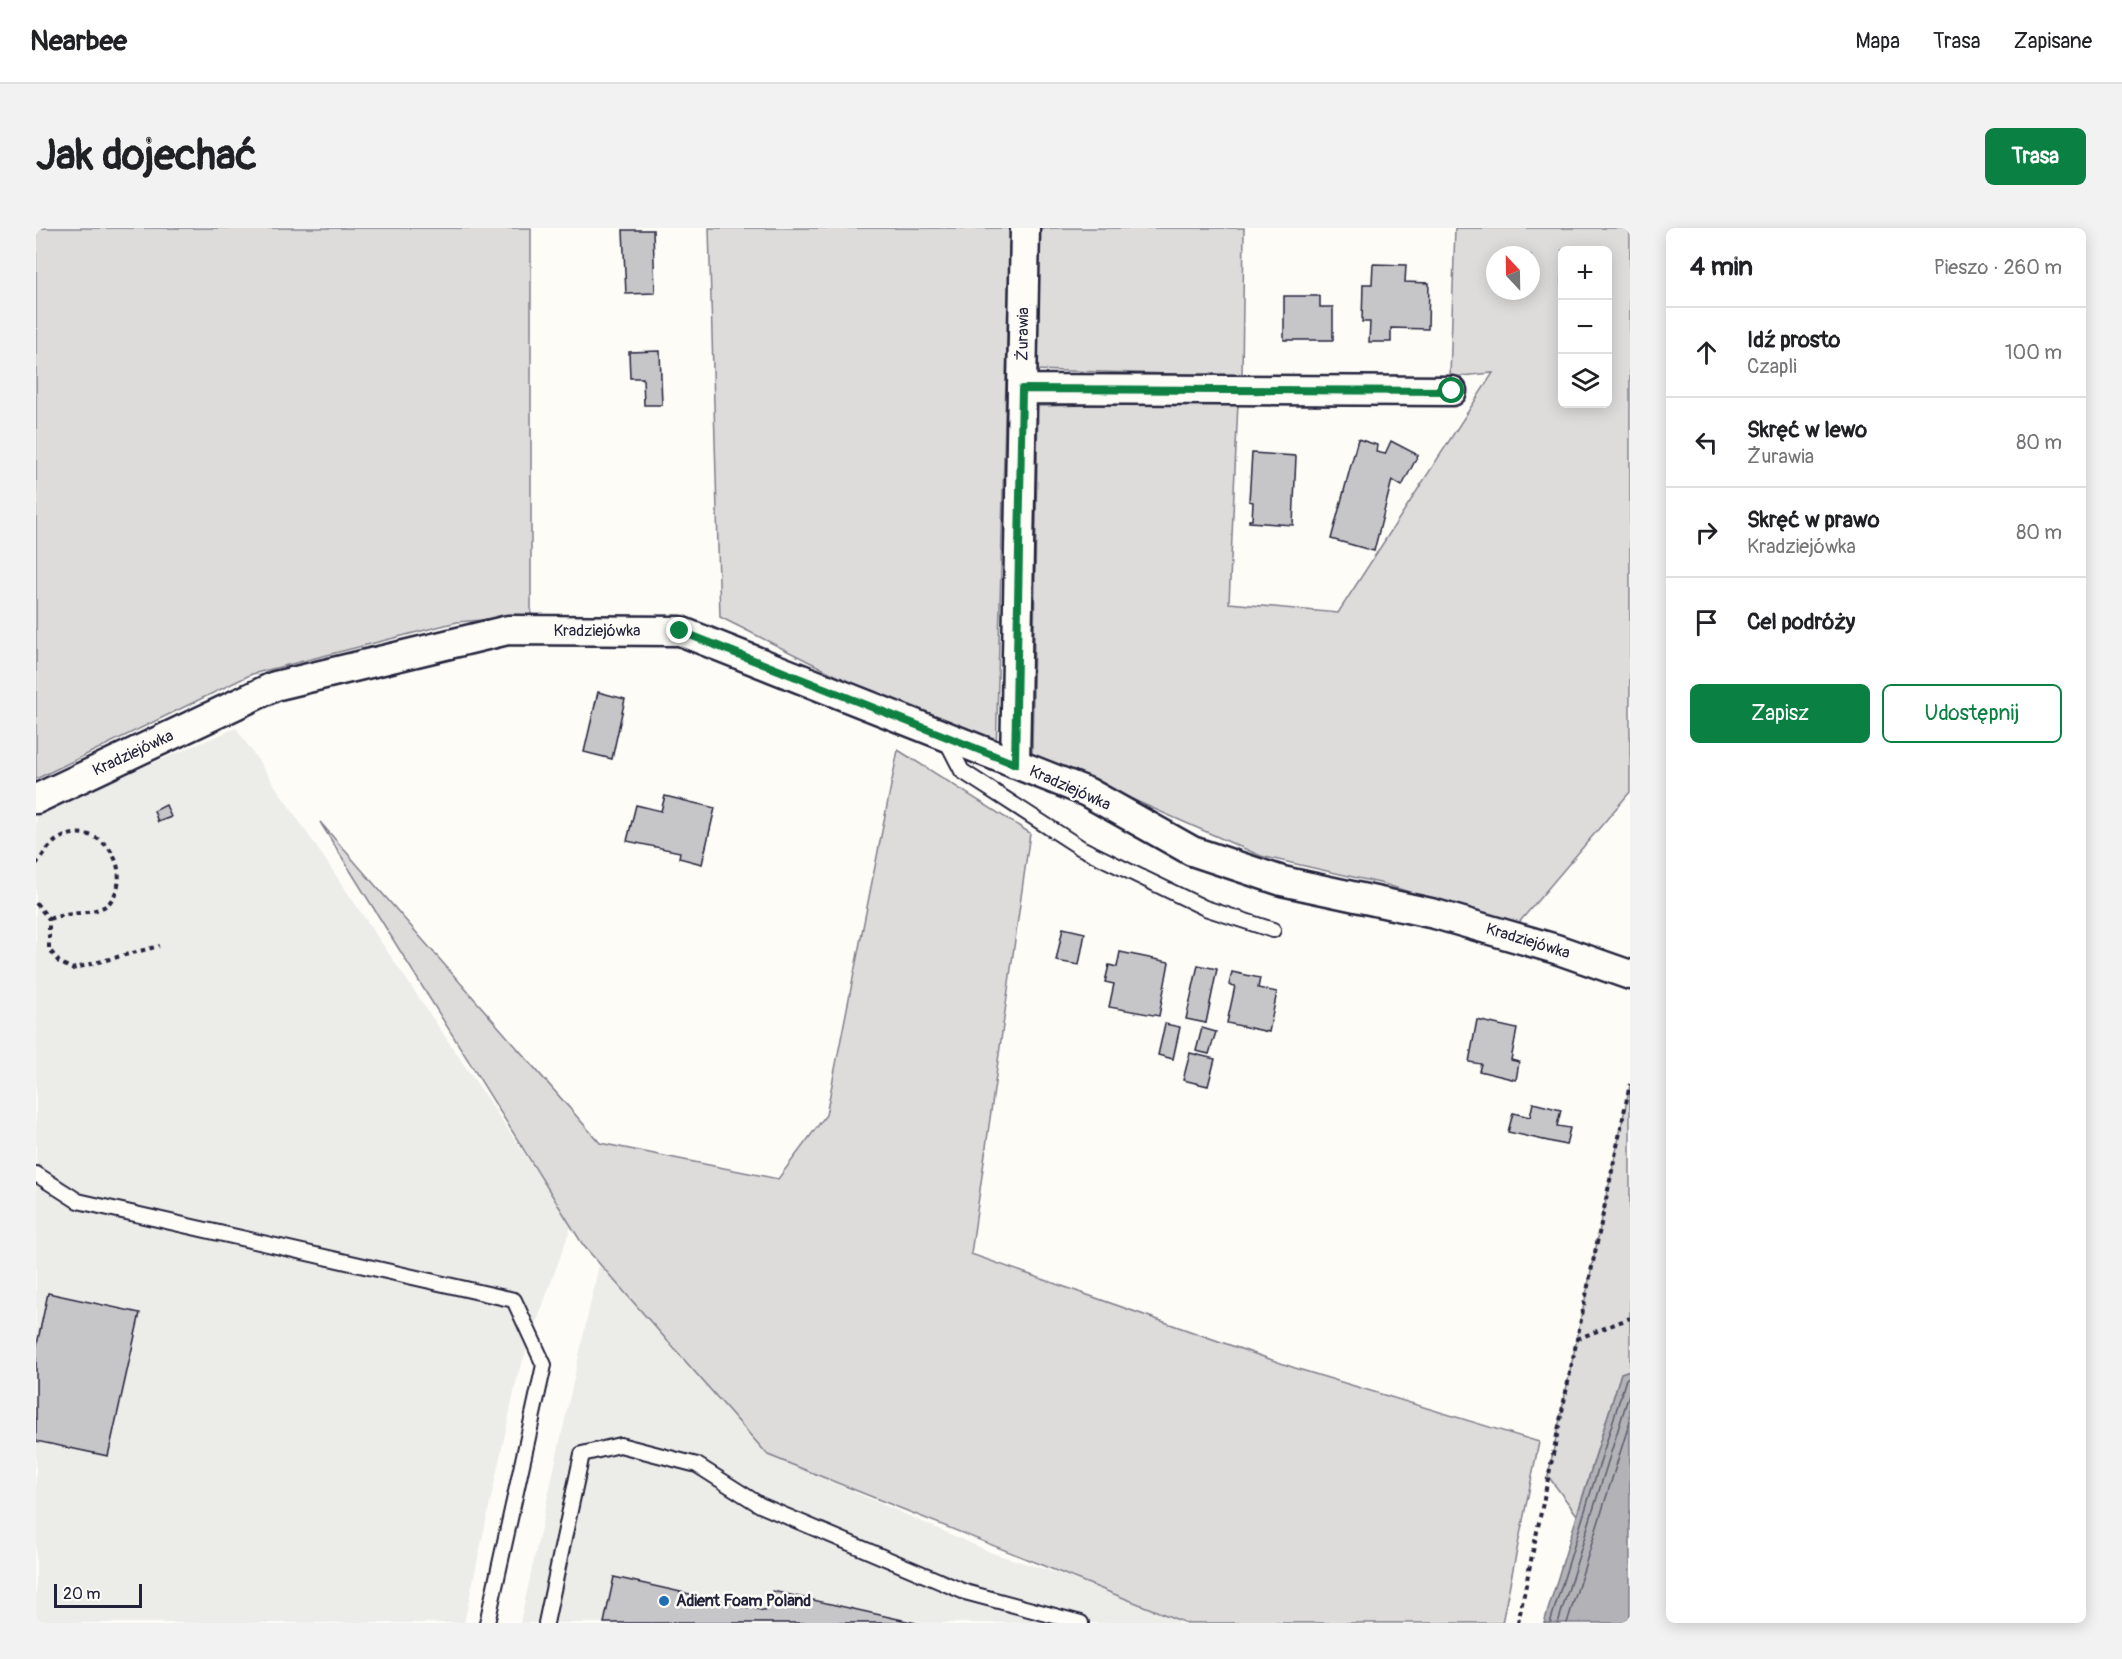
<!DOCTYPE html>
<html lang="pl">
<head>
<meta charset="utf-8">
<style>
	:root { --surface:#fff; --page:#f2f2f2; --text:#202124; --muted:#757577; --line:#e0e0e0; --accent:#0b8043 }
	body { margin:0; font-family:Pangolin,sans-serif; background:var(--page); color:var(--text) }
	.controls { position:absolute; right:18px; top:18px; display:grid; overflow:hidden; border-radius:9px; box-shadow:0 3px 15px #0003 }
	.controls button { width:54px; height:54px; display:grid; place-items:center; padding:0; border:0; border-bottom:2px solid var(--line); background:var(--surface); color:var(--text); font:30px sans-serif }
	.compass { position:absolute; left:1450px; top:18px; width:54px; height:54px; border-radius:50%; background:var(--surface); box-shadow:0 3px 15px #0003; rotate:338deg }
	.scale { position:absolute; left:18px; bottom:15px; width:88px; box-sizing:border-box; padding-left:6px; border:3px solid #22223b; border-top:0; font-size:16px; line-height:21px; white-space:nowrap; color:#22223b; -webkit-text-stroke:4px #fdfcf7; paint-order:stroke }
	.stop { position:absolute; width:18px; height:18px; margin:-14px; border:4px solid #0b8043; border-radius:50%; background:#fff }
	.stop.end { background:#0b8043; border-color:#fff; box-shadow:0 2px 6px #0008 }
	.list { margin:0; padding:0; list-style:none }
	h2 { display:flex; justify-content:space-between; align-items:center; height:78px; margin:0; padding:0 24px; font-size:26px }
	h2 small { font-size:20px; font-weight:400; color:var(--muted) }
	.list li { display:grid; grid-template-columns:39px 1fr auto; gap:18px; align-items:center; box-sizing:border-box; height:90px; padding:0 24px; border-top:2px solid var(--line) }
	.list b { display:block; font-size:22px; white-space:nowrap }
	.list p { margin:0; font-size:20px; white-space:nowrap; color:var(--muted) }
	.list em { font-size:20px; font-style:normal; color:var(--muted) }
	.actions { display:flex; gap:12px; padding:18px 24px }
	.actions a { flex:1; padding:14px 0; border:2px solid var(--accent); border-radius:9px; text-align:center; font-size:21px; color:var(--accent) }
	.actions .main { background:var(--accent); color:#fff }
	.icon { flex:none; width:33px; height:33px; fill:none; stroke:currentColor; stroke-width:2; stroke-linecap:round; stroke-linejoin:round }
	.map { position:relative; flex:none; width:1594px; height:1395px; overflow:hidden; border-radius:9px }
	header { display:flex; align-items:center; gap:36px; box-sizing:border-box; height:84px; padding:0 30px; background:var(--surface); border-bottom:2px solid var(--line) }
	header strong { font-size:28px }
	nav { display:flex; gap:33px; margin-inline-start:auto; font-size:21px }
	.intro { display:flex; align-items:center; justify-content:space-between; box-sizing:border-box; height:144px; padding:0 36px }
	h1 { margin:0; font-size:42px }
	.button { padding:15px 27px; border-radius:9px; background:var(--accent); color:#fff; font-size:21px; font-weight:700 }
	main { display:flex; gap:36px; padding:0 36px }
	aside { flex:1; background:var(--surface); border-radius:9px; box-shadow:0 3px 15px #0003 }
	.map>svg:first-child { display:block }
	.built { fill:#ecece9 }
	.green { fill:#dddcdb; stroke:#807f8b; stroke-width:1.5; fill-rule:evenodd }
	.water { fill:#b2b2b7; stroke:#787885; stroke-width:1.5 }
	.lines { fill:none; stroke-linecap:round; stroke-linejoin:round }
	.shore { stroke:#5c5c6d; stroke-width:1.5 }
	.building { fill:#c6c6c8; stroke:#22223b; stroke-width:1.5 }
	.service-casing { stroke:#22223b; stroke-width:18 }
	.minor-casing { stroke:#22223b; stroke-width:33 }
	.path { stroke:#22223b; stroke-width:4; stroke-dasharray:4.5 4.5; stroke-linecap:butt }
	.service { stroke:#fdfcf7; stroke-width:14 }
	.minor { stroke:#fdfcf7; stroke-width:28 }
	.route { stroke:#0b8043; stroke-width:8 }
	.poi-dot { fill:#1f6fb2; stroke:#fdfcf7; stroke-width:2 }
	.labels { text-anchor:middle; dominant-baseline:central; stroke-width:5; stroke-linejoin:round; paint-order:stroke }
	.street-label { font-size:16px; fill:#22223b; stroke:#fdfcf7 }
	.poi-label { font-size:16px; font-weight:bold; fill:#22223b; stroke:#fdfcf7; text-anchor:start }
</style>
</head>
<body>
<header>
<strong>Nearbee</strong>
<nav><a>Mapa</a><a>Trasa</a><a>Zapisane</a></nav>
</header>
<div class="intro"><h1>Jak dojechać</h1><a class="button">Trasa</a></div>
<main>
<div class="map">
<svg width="1594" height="1395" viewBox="0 0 1594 1395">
	<rect width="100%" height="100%" fill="#fdfcf7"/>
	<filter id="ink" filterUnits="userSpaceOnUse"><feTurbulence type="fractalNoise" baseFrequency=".0167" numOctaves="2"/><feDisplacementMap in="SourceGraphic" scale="12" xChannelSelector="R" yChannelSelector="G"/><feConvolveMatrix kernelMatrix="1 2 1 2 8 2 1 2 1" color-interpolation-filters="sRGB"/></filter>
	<g filter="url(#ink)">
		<path class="built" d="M200,500l336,496 -54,150 -54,249h-428v-808l51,-24z
			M563,1037l192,199 204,90 222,69h-697z"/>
		<path class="green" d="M0,0h495v388l-74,6 -205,52 -216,105z
			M673,0h301l-14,528 -276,-139z
			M1001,0h207l-2,148 -208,-6z
			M1419,0h175v564l-114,134 -132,-42 -123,-28 -229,-101 6,-349 200,-3 -9,200 109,10 155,-240 -43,4zM1526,22h46v154h-46zM1459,27h36v36h-36z
			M862,522l132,83 -59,421 324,114 244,74 -37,181h-316l-418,-168 -185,-210 -263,-423 280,321 178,36 48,-64z
			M1594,857v285l-9,3 -44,142 -29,-39z"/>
		<path class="water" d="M1594,1142v253h-86l77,-250z"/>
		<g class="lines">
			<path class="shore" d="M1514,1395l76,-244 4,-3
				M1522,1395l72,-232
				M1531,1395l63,-202"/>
		</g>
		<path class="building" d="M587,2h30l2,63 -29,1z
			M1337,36l33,1 -1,17 24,1 -1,46 -37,-1v14h-22l1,-20h-8l1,-38h9z
			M1248,68h36v11h13v33h-49z
			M624,123l2,54h-18l-1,-27h-13l-1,-26z
			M1322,211l19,6 -1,7 9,2 6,-13 27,14 -16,31 -10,-6 -18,71 -43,-12z
			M1216,225l44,3 -3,69 -44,-3v-2h3l1,-18 -4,-1z
			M562,464l27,7 -13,60 -28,-7z
			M629,568l50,12 -13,56 -23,-6 1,-6 -53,-11 9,-36 25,6z
			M130,577l5,12 -13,5 -4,-11z
			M1027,700l22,5 -6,32 -23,-4z
			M1084,724l49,10 -10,54 -50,-9 5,-23 -9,-2 4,-17 8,2z
			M1162,737l19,4 -11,54 -20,-4z
			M1196,744l28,6 -2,10 19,4 -8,40 -42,-9 8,-37 -6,-1z
			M1441,792l40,9 -6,31 8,2 -3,18 -37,-9 2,-7 -12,-2z
			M1129,796l15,3 -7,32 -15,-4z
			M1166,800l14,4 -7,22 -13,-3z
			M1154,825l25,6 -7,27 -25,-6z
			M1497,875l28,7 -4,16 13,2 -4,17 -58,-13 5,-19 17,4z
			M12,1065l92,20 -32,143 -72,-15v-92z
			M578,1349l151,34 8,-20 143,32h-312z"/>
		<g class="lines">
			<g class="service-casing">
				<path id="service" d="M909,510l17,33 119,77 124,60 68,22
					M0,946l42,27 436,99 30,65 -57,258
					M510,1395l36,-169 38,-9 77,20 63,40 205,87 116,31"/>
			</g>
			<g class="minor-casing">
				<path id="minor" d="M986,161l430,2
					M979,536l10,-536
					M0,571l239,-113 233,-56 172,1 407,161 105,59 90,30 153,33 121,35 74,26"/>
			</g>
			<path class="path" d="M0,636c6,-7 13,-19 21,-24 33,-20 67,10 61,45 -1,6 -6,16 -11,20 -14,10 -41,7 -58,14
				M0,675l13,16v30l10,13 13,7 87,-23
				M1541,1111l53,-21
				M1482,1395l112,-539"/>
			<use href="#service" class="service"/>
			<use href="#minor" class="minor"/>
		</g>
	</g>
	<g class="lines" filter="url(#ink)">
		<path class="route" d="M644,403l335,133 7,-375 430,2"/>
	</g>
	<circle class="poi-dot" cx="628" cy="1373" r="6"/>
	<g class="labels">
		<g class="street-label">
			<text transform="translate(987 106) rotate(-89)">Żurawia</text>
			<text x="561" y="403">Kradziejówka</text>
			<text transform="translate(97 525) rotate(-25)">Kradziejówka</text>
			<text transform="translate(1034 560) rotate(24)">Kradziejówka</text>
			<text transform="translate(1492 713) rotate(17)">Kradziejówka</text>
		</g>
		<g class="poi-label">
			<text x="640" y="1373">Adient Foam Poland</text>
		</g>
	</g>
</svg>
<div class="controls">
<button>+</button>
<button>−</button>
<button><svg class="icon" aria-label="layers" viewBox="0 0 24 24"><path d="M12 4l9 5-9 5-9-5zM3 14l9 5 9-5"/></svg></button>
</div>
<svg class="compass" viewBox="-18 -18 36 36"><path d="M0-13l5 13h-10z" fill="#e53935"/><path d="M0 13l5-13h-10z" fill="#757577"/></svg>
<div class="scale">20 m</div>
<div class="stop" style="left:1416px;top:163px"></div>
<div class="stop end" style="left:644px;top:403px"></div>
</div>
<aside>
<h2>4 min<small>Pieszo · 260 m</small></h2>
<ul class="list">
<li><svg class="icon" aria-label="ahead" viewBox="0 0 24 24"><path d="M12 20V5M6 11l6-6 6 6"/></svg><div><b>Idź prosto</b><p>Czapli</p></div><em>100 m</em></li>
<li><svg class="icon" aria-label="left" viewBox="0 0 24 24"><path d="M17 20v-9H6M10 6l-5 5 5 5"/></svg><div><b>Skręć w lewo</b><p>Żurawia</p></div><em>80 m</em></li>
<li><svg class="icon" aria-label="right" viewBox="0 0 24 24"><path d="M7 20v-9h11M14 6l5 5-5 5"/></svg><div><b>Skręć w prawo</b><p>Kradziejówka</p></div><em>80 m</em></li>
<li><svg class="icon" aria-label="arrive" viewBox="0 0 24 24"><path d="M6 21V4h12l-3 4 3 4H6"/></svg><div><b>Cel podróży</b></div></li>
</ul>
<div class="actions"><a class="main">Zapisz</a><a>Udostępnij</a></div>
</aside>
</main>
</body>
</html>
